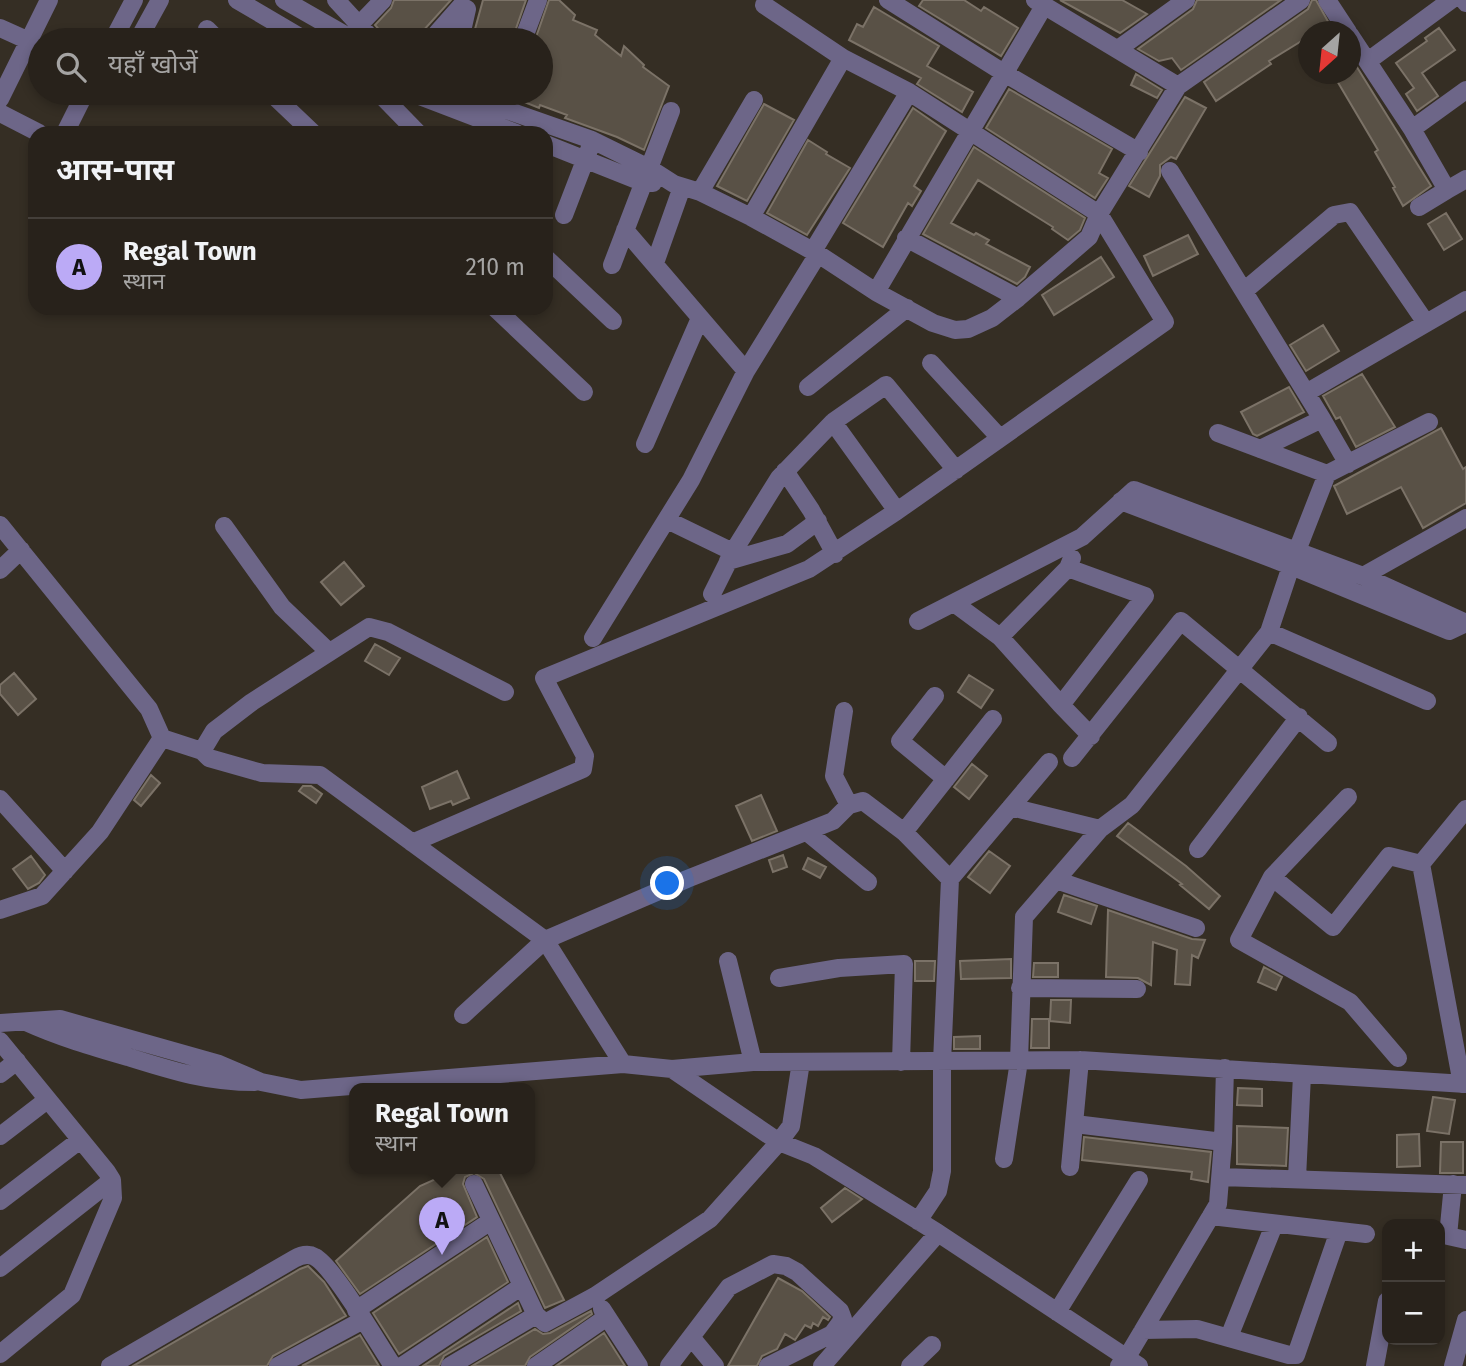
<!DOCTYPE html>
<html lang="hi">
<head>
<meta charset="utf-8">
<style>
	:root { --surface:#28221b; --page:#302a24; --text:#f1f3f6; --muted:#a5a4a3; --line:#443f3a; --accent:#bbaaf6 }
	body { margin:0; font-family:"Fira Sans","Noto Sans Devanagari",sans-serif; background:var(--page); color:var(--text) }
	.controls { position:absolute; right:21px; bottom:21px; display:grid; overflow:hidden; border-radius:14px; box-shadow:0 4px 10px #0003 }
	.controls button { width:63px; height:63px; display:grid; place-items:center; padding:0; border:0; border-bottom:2px solid var(--line); background:var(--surface); color:var(--text); font:35px sans-serif }
	.compass { position:absolute; left:1298px; top:21px; width:63px; height:63px; border-radius:50%; background:var(--surface); box-shadow:0 4px 10px #0003; rotate:207deg }
	.you { position:absolute; left:668px; top:884px; width:24px; height:24px; margin:-18px; border:5px solid #fff; border-radius:50%; background:#1a73e8; box-shadow:0 0 0 10px #1a73e833 }
	.badge { display:grid; place-items:center; width:46px; height:46px; border-radius:50%; background:var(--accent); color:#111; font-size:23px; font-weight:700 }
	.pin { position:absolute; translate:-50% -58px; filter:drop-shadow(0 2px 4px #0008) }
	.pin::after { content:''; position:absolute; top:37px; width:24px; height:21px; background:inherit; clip-path:polygon(0 0,100% 0,50% 100%) }
	.popup { position:absolute; left:349px; top:1083px; width:186px; height:91px; box-sizing:border-box; display:grid; place-content:center; border-radius:14px; background:var(--surface); filter:drop-shadow(0 2px 5px #0005); font-size:23px; white-space:nowrap; color:var(--muted) }
	.popup b { font-size:26px; color:var(--text) }
	.popup::after { content:''; position:absolute; left:50%; top:100%; margin-left:-14px; border:14px solid transparent; border-top-color:var(--surface) }
	.list { margin:0; padding:0; list-style:none }
	h2 { display:flex; justify-content:space-between; align-items:center; height:91px; margin:0; padding:0 28px; font-size:30px }
	h2 small { font-size:23px; font-weight:400; color:var(--muted) }
	.list li { display:grid; grid-template-columns:46px 1fr auto; gap:21px; align-items:center; box-sizing:border-box; height:98px; padding:0 28px; border-top:2px solid var(--line) }
	.list b { display:block; font-size:26px; white-space:nowrap }
	.list p { margin:0; font-size:23px; white-space:nowrap; color:var(--muted) }
	.list em { font-size:23px; font-style:normal; color:var(--muted) }
	.icon { flex:none; width:38px; height:38px; fill:none; stroke:currentColor; stroke-width:2; stroke-linecap:round; stroke-linejoin:round }
	.map { position:relative; flex:none; width:1466px; height:1366px; overflow:hidden }
	.search { position:absolute; background:var(--surface); box-shadow:0 4px 10px #0003; left:28px; top:28px; width:525px; height:77px; display:flex; align-items:center; gap:18px; box-sizing:border-box; padding:0 24px; border-radius:38px; color:var(--muted); font-size:26px }
	.panel { position:absolute; background:var(--surface); box-shadow:0 4px 10px #0003; left:28px; top:126px; width:525px; height:189px; border-radius:21px }
	.map>svg:first-child { display:block }
	.building { fill:#595146; stroke:#7b7267; stroke-width:2 }
	.lines { fill:none; stroke-linecap:round; stroke-linejoin:round }
	.minor { stroke:#6d6688; stroke-width:18 }
</style>
</head>
<body>
<div class="map">
<svg width="1466" height="1366" viewBox="0 0 1466 1366">
	<rect width="100%" height="100%" fill="#352e24"/>
	<path class="building" d="M394,0h57l-29,32 -2,8h-36l-2,-7 -7,-8 16,-17z
		M483,0h43l-14,40h-40z
		M549,0h10l16,15 -2,5 24,10 -2,5 26,21 3,-10 20,19 -1,2 26,19 -25,64 -27,-13 -52,-19 2,-3 -27,-10 -1,3 -37,-15h39v-53h-6z
		M923,0h41l17,11 3,-4 34,21 -17,28 -82,-50z
		M1060,0h62l25,14 -27,19z
		M1197,0h84l-100,70 -9,-12 -13,3 -21,-12 55,-40z
		M1312,0h4l14,25 -11,7h-11v5l-39,24 2,3 -55,37 -12,-19 104,-73z
		M874,7l65,39 -12,20 46,26 -11,20 -45,-28 4,-6 -72,-38 8,-16 6,3z
		M1439,28l16,22 -33,23 16,23 -21,15 -11,-17 8,-6 -18,-25 31,-22 -2,-3z
		M1350,56l81,130 -28,20 -10,-18 2,-1 -20,-35 3,-2 -45,-76h17z
		M1136,74l26,16 -5,8 -26,-13z
		M1009,89l103,60 -13,24 9,5 -13,20 -109,-70z
		M1185,97l21,11 -30,51 -5,-2 -11,8v11l-11,21 -20,-11z
		M764,104l30,16 -47,81 -30,-15z
		M913,108l33,23 -32,55 7,5 -9,15 -4,-3 -25,44 -40,-24z
		M808,140l19,12 -1,2 24,14 -43,67 -40,-22z
		M974,147l111,71 -5,12 -12,10 -16,-11 1,-2 -75,-47 -27,43 23,12 2,-2 13,7 -3,4 44,23 -5,10 -8,7 -94,-50z
		M1446,213l16,26 -18,11 -16,-26z
		M1188,235l10,19 -45,22 -9,-20z
		M1101,257l13,20 -60,38 -12,-20z
		M1323,325l16,26 -33,20 -16,-26z
		M1362,374l33,53 -39,20 -16,-30 -4,2 -13,-23z
		M1289,387l15,25 -47,24 -4,-2 -12,-22z
		M1441,428l22,41 3,-2v36l-43,25 -22,-41 -54,27 -13,-28z
		M344,562l20,24 -23,19 -20,-23z
		M375,644l25,14 -11,17 -24,-14z
		M14,673l22,26 -18,16 -18,-21v-9z
		M969,675l24,15 -12,18 -23,-16z
		M972,764l15,12 -18,23 -15,-12z
		M457,771l12,27 -16,7 -2,-4 -21,8 -8,-22z
		M151,775l9,8 -19,23 -7,-6z
		M303,786h8l11,8 -6,9 -17,-12z
		M761,795l16,36 -25,10 -16,-35z
		M1128,823l58,43 34,30 -11,13 -29,-24 2,-1 -65,-48z
		M989,851l21,15 -20,27 -22,-16z
		M783,855l4,12 -14,5 -4,-12z
		M31,856l14,19 -6,8 -11,6 -15,-20z
		M808,858l18,9 -6,11 -17,-9z
		M1064,895l33,11 -6,18 -33,-12z
		M1108,910l84,29 13,1 -7,18 -6,-3 -2,30 -15,-1 2,-34 -24,-8 -2,43 -13,-7 -32,-1z
		M1011,959v19l-50,1 -1,-18z
		M915,961h20l-1,20h-19z
		M1034,963h24v14h-25z
		M1264,967l18,10 -6,13 -18,-8z
		M1051,1000h20l-1,23 -20,-2z
		M1032,1019h17v29h-18z
		M980,1036v13h-26v-12z
		M1238,1088l24,1v17l-25,-1z
		M1433,1097l22,3 -6,34 -22,-3z
		M1237,1126l51,2 -2,38 -49,-2z
		M1419,1134l1,32 -23,1v-32z
		M1084,1137l127,15 -3,30 -17,-3 1,-7 -110,-12z
		M1441,1142h22v31h-23z
		M458,1169h40l66,131 -19,8 -61,-129 -10,-6 -9,4 -2,7 14,33 -117,77 -24,-33 84,-75z
		M845,1188l17,11 -30,23 -11,-14z
		M487,1237l21,45 -109,72 -26,-41z
		M308,1266l16,16 22,34 -73,40 -6,10h-134l167,-97z
		M778,1278l24,13 28,26 -2,3 -5,-3 -5,9 -5,-3 -2,5 -6,-3 -10,15 -10,-6 -8,15 -15,7 -5,10h-29z
		M518,1303l3,8 -77,45 -5,10h-16z
		M591,1311l1,3 -62,43 -5,9h-53l63,-37 8,5 7,-1z
		M604,1333l21,33h-69z
		M360,1335l19,31h-77z"/>
	<g class="lines">
		<path class="minor" d="M237,0l68,40
			M284,0l70,40
			M336,0l37,40
			M888,0l116,73 135,79
			M1035,0l143,86
			M1327,0l21,32
			M1464,0l2,3
			M764,5l79,53
			M360,24l23,-24
			M0,28l29,13
			M207,29l11,11
			M1350,35l62,94 35,61 19,-11
			M113,40l21,-40
			M138,40l22,-40
			M431,40l30,-34 6,3 -7,31
			M523,40l15,-40
			M1118,49l68,-49
			M1368,61l83,-61
			M97,93l10,3 2,-3
			M271,93l42,40
			M379,93l39,40
			M412,93l104,40
			M458,93l134,47 57,28 25,16 26,8 51,25 67,37 58,38 57,31 22,7 13,-1 24,-11 26,-20
			M0,99l49,-99
			M0,113l39,20
			M1412,129l54,-39
			M65,133l20,-40
			M546,144l98,39h9
			M1170,171l152,248 26,45
			M700,192l54,-92
			M1419,207l28,-17
			M564,215l25,-65
			M625,230l121,141
			M906,238l112,60 71,-61 10,-23 79,-128 123,-86
			M813,251l96,-159
			M546,258l67,63
			M655,263l27,-76
			M612,265l59,-154
			M1244,291l90,-76 16,-3 76,111
			M876,292l168,-286
			M495,308l89,84
			M931,363l69,75
			M808,387l99,-79
			M1306,393l160,-93
			M1218,433l109,41
			M645,444l55,-126
			M1260,449l62,-30
			M785,471l26,39 24,44
			M1121,501l170,65 158,65 17,-8
			M897,511l-64,-89 53,-37 70,85
			M667,520l66,32
			M0,525l149,184 13,29 40,13 7,7 53,15 58,2 225,165 78,124
			M224,526l58,81 47,45
			M728,561l59,-17 31,-23
			M0,570l21,-20
			M1363,576l103,-58
			M712,594l21,-42 46,-74 54,-56
			M954,603l46,34 61,68 84,-109 -77,-28
			M918,621l164,-84 52,-47 229,86 103,47
			M1269,632l158,69
			M1000,637l68,-69 4,-10
			M593,638l98,-158 55,-109 72,-117
			M935,696l-35,45 46,38
			M1061,705l30,31
			M844,711l-10,65 15,29
			M202,751l12,-20 38,-29 117,-75 19,5 117,60
			M1072,758l109,-137 147,122
			M1348,797l-76,80 -33,63 111,62 48,56
			M0,799l65,72
			M1011,807l89,22
			M807,832l61,50
			M904,832l89,-113
			M412,843l171,-74 2,-13 -41,-78 265,-109 88,-58 268,-189 -66,-108 -190,-122 -66,-34 -92,159
			M1198,849l101,-132
			M1272,877l61,50 56,-71 32,8
			M950,879l99,-117
			M1056,880l140,48
			M0,910l42,-14 58,-64 62,-94
			M728,961l25,101
			M779,978l60,-10 65,-4 -3,98
			M1020,988l117,1
			M463,1015l82,-75 142,-61 146,-58 16,-16 14,-4 41,31 46,47 -8,183v109l-4,20 -20,30
			M26,1022c33,15 67,25 102,35 45,14 79,25 127,25
			M0,1023l60,-4 159,45 42,18 40,8 322,-26 49,5 81,-7 327,-2 386,24
			M0,1041l107,131 5,8 1,18 -41,97 -72,59
			M672,1069l107,73 35,14 124,77 201,133
			M0,1074l17,-13
			M1462,1084l-41,-220 45,-55
			M1075,1124l148,18
			M0,1136l47,-36
			M1004,1159l15,-98 5,-144 76,-88 32,-24 137,-173 22,-66 36,-92 102,-52
			M1070,1167l10,-107
			M1221,1177l245,8
			M1297,1178l5,-103
			M474,1184l62,131
			M1453,1184l-5,52 18,4
			M0,1201l80,-61
			M1211,1216l155,18
			M0,1268l112,-88
			M602,1309l37,57
			M356,1310l135,-89
			M1057,1312l82,-132
			M1143,1330l54,-1 92,26h7l43,-124
			M691,1337l24,29
			M1229,1337l45,-112
			M110,1366l184,-107c7,-4 14,-6 21,-2 19,10 63,87 78,109
			M278,1366l85,-46
			M402,1366l120,-80
			M450,1366l86,-51 9,8 50,-27 115,-77 69,-77 12,-16 10,-64
			M536,1366l71,-49
			M669,1366l60,-79 44,-23 13,2 11,6 43,39 3,8 -11,15 -64,32
			M822,1366l116,-133
			M910,1366l22,-21
			M1119,1366l8,-9 91,-153 5,-62 2,-74
			M1375,1366l12,-65
			M1453,1366l13,-46"/>
	</g>
</svg>
<div class="controls">
<button>+</button>
<button>−</button>
</div>
<svg class="compass" viewBox="-18 -18 36 36"><path d="M0-13l5 13h-10z" fill="#e53935"/><path d="M0 13l5-13h-10z" fill="#a5a4a3"/></svg>
<div class="you"></div>
<div class="pin badge" style="left:442px;top:1255px">A</div>
<div class="popup"><b>Regal Town</b>स्थान</div>
<div class="search"><svg class="icon" aria-label="search" viewBox="0 0 24 24"><circle cx="10" cy="10" r="6"/><path d="M15 15l6 6"/></svg>यहाँ खोजें</div>
<section class="panel">
<h2>आस-पास<small></small></h2>
<ul class="list">
<li><span class="badge">A</span><div><b>Regal Town</b><p>स्थान</p></div><em>210 m</em></li>
</ul>
</section>
</div>
</body>
</html>
